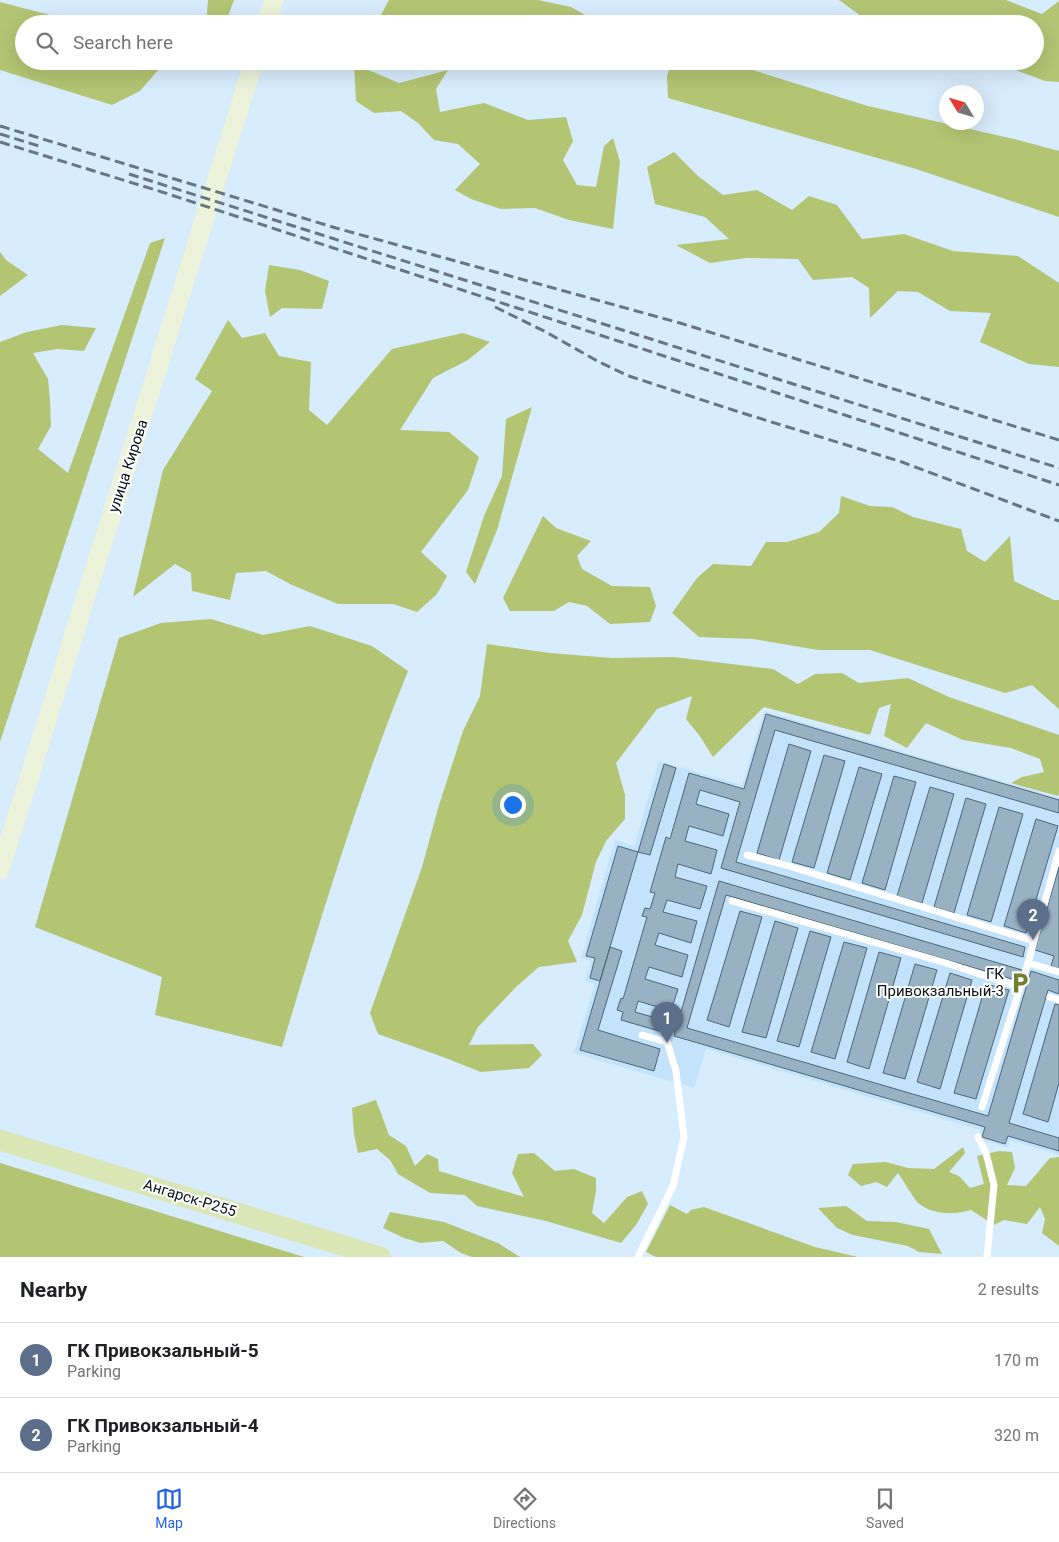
<!DOCTYPE html>
<html lang="en">
<head>
<meta charset="utf-8">
<style>
	:root { --surface:#fff; --page:#f6f6f6; --text:#202124; --muted:#757577; --line:#e0e0e0; --accent:#2563eb }
	body { margin:0; font-family:Roboto,sans-serif; background:var(--page); color:var(--text) }
	.compass { position:absolute; left:939px; top:85px; width:45px; height:45px; border-radius:50%; background:var(--surface); box-shadow:0 5px 20px #0002; rotate:308deg }
	.you { position:absolute; left:512px; top:804px; width:18px; height:18px; margin:-12px; border:4px solid #fff; border-radius:50%; background:#1a73e8; box-shadow:0 0 0 8px #1a73e833 }
	.badge { display:grid; place-items:center; width:32px; height:32px; border-radius:50%; background:var(--accent); color:#fff; font-size:16px; font-weight:700 }
	.pin { position:absolute; translate:-50% -41px; filter:drop-shadow(0 1px 2px #0008) }
	.pin::after { content:''; position:absolute; top:26px; width:18px; height:15px; background:inherit; clip-path:polygon(0 0,100% 0,50% 100%) }
	.list { margin:0; padding:0; list-style:none }
	h2 { display:flex; justify-content:space-between; align-items:center; height:65px; margin:0; padding:0 20px; font-size:21px }
	h2 small { font-size:16px; font-weight:400; color:var(--muted) }
	.list li { display:grid; grid-template-columns:32px 1fr auto; gap:15px; align-items:center; box-sizing:border-box; height:75px; padding:0 20px; border-top:1px solid var(--line) }
	.list b { display:block; font-size:19px; white-space:nowrap }
	.list p { margin:0; font-size:16px; white-space:nowrap; color:var(--muted) }
	.list em { font-size:16px; font-style:normal; color:var(--muted) }
	.icon { flex:none; width:28px; height:28px; fill:none; stroke:currentColor; stroke-width:2; stroke-linecap:round; stroke-linejoin:round }
	.map { position:relative; flex:none; width:1059px; height:1257px; overflow:hidden }
	.search { position:absolute; background:var(--surface); box-shadow:0 5px 20px #0002; left:15px; right:15px; top:15px; height:55px; display:flex; align-items:center; gap:12px; box-sizing:border-box; padding:0 18px; border-radius:28px; color:var(--muted); font-size:19px }
	.sheet { height:215px; background:var(--surface) }
	nav { display:flex; justify-content:space-around; align-items:center; box-sizing:border-box; height:70px; border-top:1px solid var(--line); background:var(--surface); font-size:14px; color:var(--muted) }
	nav a { display:grid; justify-items:center; gap:2px }
	nav .on { color:var(--accent) }
	.map>svg:first-child { display:block }
	.built { fill:#c2e3fb }
	.green { fill:#b3c573 }
	.building { fill:#98b1c3; stroke:#4f6676 }
	.lines { fill:none; stroke-linecap:round; stroke-linejoin:round }
	.lane { stroke:#fff; stroke-width:7 }
	.secondary { stroke:#edf2da; stroke-width:19 }
	.primary { stroke:#dae6b5; stroke-width:21 }
	.rail { stroke:#687681; stroke-width:3; stroke-dasharray:10 5; stroke-linecap:butt }
	.labels { text-anchor:middle; dominant-baseline:central; stroke-width:4; stroke-linejoin:round; paint-order:stroke }
	.street-label { font-size:15px; fill:#0a1319; stroke:#fff }
	.poi-label { font-size:15px; fill:#0a1319; stroke:#fff; text-anchor:end }
</style>
</head>
<body>
<div class="map">
<svg width="1059" height="1257" viewBox="0 0 1059 1257">
	<rect width="100%" height="100%" fill="#d7ecfc"/>
	<path class="built" d="M764,711l295,87v357l-49,-15 -2,8 -29,-9 2,-9 -275,-81 -12,39 -120,-35 21,-69 -10,-3 6,-20 -10,-3 34,-118 19,6 25,-85 83,24z"/>
	<path class="green" d="M208,0h26l-9,24h-19z
		M389,0h149l33,7 30,17h-225z
		M839,0h167l36,14 17,-13v81l-14,-1 -54,-20h44v-37h-163z
		M0,2l85,22h-61v37h142l-26,30 -28,14 -112,-35z
		M530,61h76c-13,13 -62,9 -76,0z
		M672,61h52l144,45 146,33 45,12v66l-143,-48 -248,-71 -1,-22z
		M354,64l45,19 49,-13 -12,19 4,23 44,-9 44,17 38,-3 7,24 -10,19 14,25 19,2 8,-41 9,-8 7,24 -7,67 -44,-9 -34,-12 -34,1 -30,-10 -16,-9 25,-26 -22,-20 -24,-4 -16,-17 -17,-12 -27,2 -18,-12z
		M674,152l24,24 25,19 34,-5 35,20 17,-14 28,9 25,34 42,-5 49,17 65,5 41,27v84l-30,-3 -49,-22 11,-29 -41,-2 -32,-19 -20,-1 -28,27 -1,-30 -17,-11 -39,3 -15,-21 -52,-1 -36,5 -34,-18 53,-6 -24,-22 -50,-13 -8,-37z
		M165,238l-165,504v-400l27,-10 35,-7 34,3 -12,23 -27,-2 -24,4 15,26 2,21 1,26 -13,23 30,24 82,-230z
		M0,252l6,8 22,15 -28,21z
		M269,265l31,5 29,11 -7,28 -40,-1 -12,9 -5,-26z
		M228,320l14,18 23,-5 14,23 32,6 -2,48 18,15 65,-76 71,-16 27,9 -22,18 -35,18 -33,52 49,2 30,25 -11,33 -47,62 26,24 -10,18 -20,18 -24,-8h-55l-46,-19 -26,-14 -30,2 -6,27 -38,-9 -1,-18 -16,-9 -42,33 30,-127 49,-79 -17,-12z
		M532,407l-35,123 -22,54 -9,-12 18,-56 18,-40 4,-57z
		M841,496l29,10 22,1 21,10 48,12 6,22 18,11 25,-26 4,45 40,19h5v109l-27,-24 -27,8 -135,-43h-52l-65,-11 -54,-2 -27,-24 25,-35 16,-14 38,2 15,-24h21l32,-10 20,-19z
		M543,516l13,12 35,13 -14,15 5,13 30,17 38,1 6,19 -6,16 -40,2 -23,-18 -18,-4 -15,9h-44l-7,-13z
		M211,619l52,16 47,-9 62,20 36,25c-50,123 -88,249 -126,376l-127,-32 7,-38 -127,-50 84,-289 42,-15z
		M487,644l63,9 62,5 62,-1 99,12 25,15 17,-10 27,-1 17,10 49,-5 41,19 110,38v59l-1,2 -47,-13 11,-6 22,-5 -4,-13 -29,-11 -48,-8 -37,-17 -19,25 -23,-12 7,-32 -12,4 -9,27 -106,-28 -51,50 -14,-22 -13,-16 6,-23 -35,13 -41,54 9,32v24l-19,22 -10,21 -14,53 -14,26 9,21 -38,5 -22,19 -39,41 -9,18 64,-1 9,11 -13,13 -48,4 -38,-15 -65,-23 -8,-21 52,-146 17,-62 24,-74 17,-35z
		M376,1100l13,35 17,11 9,20 12,-12 11,5 1,12 85,26 -12,-24 6,-19 16,-1 21,18 19,-2 22,9v13l-4,22 12,10 23,-26 15,-6 6,13 -12,21 -15,18 -75,-22 -69,-15 -12,-11 -35,-2 -32,-19 -8,-14 -13,-11 -19,4 -4,-19 -2,-26z
		M963,1147l2,6 -16,19 10,4 11,12 14,-4 -7,-28 22,-5 13,1 3,16 -8,17 19,1 24,-28 9,-1v89l-17,-13 3,-14 -5,-12 -13,17 -23,-4 -10,5 -23,-15c-17,5 -38,5 -53,-7 -4,-4 -15,-23 -20,-30l-11,14 -11,-5 -15,4 -13,-11 5,-11 33,-2 22,6 26,1z
		M0,1163l304,94h-304z
		M670,1205l17,9 4,-4 13,-3 111,40 43,10h-202l-10,-5z
		M846,1206l21,15 29,1 33,7 13,25 -23,-2 -11,-6 -55,-11 -16,-7 -19,-20z
		M390,1212l54,10 54,21 22,14h-48l-11,-4 -18,-12 -22,2 -17,-5 -21,-10z"/>
	<path class="building" d="M766,714l293,86v13l-284,-83 -39,132 289,85 -2,10 -302,-89 19,-66 -40,-12 -4,14 33,10 -6,22 -34,-10 -4,15 32,9 -6,24 -33,-10 -3,13 32,9 -7,23 -33,-9 -4,12 34,9 -6,22 -32,-10 -4,12 33,10 -6,22 -33,-10 -4,12 33,10 -7,22 -33,-10 -3,11 35,10 -4,11 -45,-13 2,-8 -6,-2 4,-12 2,1 24,-82 -5,-1 3,-8 5,1 5,-16 -5,-1 16,-55 4,2 19,-66 55,16z
		M789,744l22,7 -32,109 -22,-7z
		M824,755l21,6 -31,107 -22,-6z
		M664,764l12,4 -26,87 -12,-3z
		M859,767l23,7 -32,106 -23,-7z
		M894,776l22,6 -31,108 -23,-7z
		M930,787l24,7 -32,109 -25,-7z
		M966,798l20,6 -32,109 -20,-6z
		M999,807l24,7 -32,108 -24,-7z
		M1036,819l22,7 -32,107 -22,-7z
		M618,846l20,6 -38,129 -10,-3 5,-20 -9,-2z
		M1059,867v102l-8,-3 3,-10 -19,-6z
		M719,881l303,89 -3,11 -293,-86 -39,133 301,88 43,-145 28,9v14l-11,-4 -39,133 50,15v13l-51,-15 -3,8 -23,-7 3,-10 -311,-91z
		M740,911l22,6 -33,110 -22,-7z
		M775,921l23,7 -32,110 -24,-6z
		M810,931l21,6 -32,110 -22,-6z
		M844,942l23,6 -32,111 -24,-7z
		M610,947l12,4 -24,79 62,19 -6,22 -74,-21z
		M879,952l22,6 -32,111 -22,-7z
		M915,964l22,6 -32,109 -22,-6z
		M950,973l22,7 -32,109 -23,-7z
		M986,984l23,6 -33,109 -22,-6z
		M1055,1004l4,1v78l-11,39 -25,-8z"/>
	<g class="lines">
		<path class="lane" d="M747,855l35,9 252,77
			M732,901l214,62 74,24
			M1028,963l31,9
			M1050,997l9,3
			M982,1107l46,-144 31,-112
			M978,1137l8,16 8,32 -7,72
			M638,1257l35,-71 11,-49 -8,-66 -9,-29 -25,-7"/>
		<path class="secondary" d="M266,24l8,-24
			M0,870l254,-809"/>
		<path class="primary" d="M0,1140l380,117"/>
		<path class="rail" d="M0,126l336,102 344,95 379,117
			M0,134l39,12
			M0,142l162,50 897,293
			M129,174l930,294
			M495,307l51,25 53,30 30,14 110,36 163,50 157,59"/>
	</g>
	<defs>
		<g id="parking-bare" transform="scale(1.725)"><path d="M-3.5-5.5H1a3.5 3.5 0 0 1 0 7H-1V5.5H-3.5ZM-1-3.4V-.6H.8a1.4 1.4 0 0 0 0-2.8Z" fill="#71802f" stroke="#fff" stroke-width="2.5" paint-order="stroke"/></g>
	</defs>
	<g fill-rule="evenodd">
		<use href="#parking-bare" x="1020" y="983"/>
	</g>
	<g class="labels">
		<g class="street-label">
			<text transform="translate(128 466) rotate(-72)">улица Кирова</text>
			<text transform="translate(190 1198) rotate(17)">Ангарск-Р255</text>
		</g>
		<g class="poi-label">
			<text x="1004" y="974">ГК<tspan x="1004" dy="17">Привокзальный-3</tspan></text>
		</g>
	</g>
</svg>
<svg class="compass" viewBox="-18 -18 36 36"><path d="M0-13l5 13h-10z" fill="#e53935"/><path d="M0 13l5-13h-10z" fill="#757577"/></svg>
<div class="you"></div>
<div class="pin badge" style="left:667px;top:1043px;background:#5c6f8a">1</div>
<div class="pin badge" style="left:1033px;top:940px;background:#5c6f8a">2</div>
<div class="search"><svg class="icon" aria-label="search" viewBox="0 0 24 24"><circle cx="10" cy="10" r="6"/><path d="M15 15l6 6"/></svg>Search here</div>
</div>
<section class="sheet">
<h2>Nearby<small>2 results</small></h2>
<ul class="list">
<li><span class="badge" style="background:#5c6f8a">1</span><div><b>ГК Привокзальный-5</b><p>Parking</p></div><em>170 m</em></li>
<li><span class="badge" style="background:#5c6f8a">2</span><div><b>ГК Привокзальный-4</b><p>Parking</p></div><em>320 m</em></li>
</ul>
</section>
<nav>
<a class="on"><svg class="icon" aria-label="map" viewBox="0 0 24 24"><path d="M3 6l6-2 6 2 6-2v14l-6 2-6-2-6 2zM9 4v14M15 6v14"/></svg>Map</a>
<a><svg class="icon" aria-label="directions" viewBox="0 0 24 24"><path d="M12 3l9 9-9 9-9-9zM9 14v-3h6M13 9l2 2-2 2"/></svg>Directions</a>
<a><svg class="icon" aria-label="saved" viewBox="0 0 24 24"><path d="M7 4h10v16l-5-4-5 4z"/></svg>Saved</a>
</nav>
</body>
</html>
